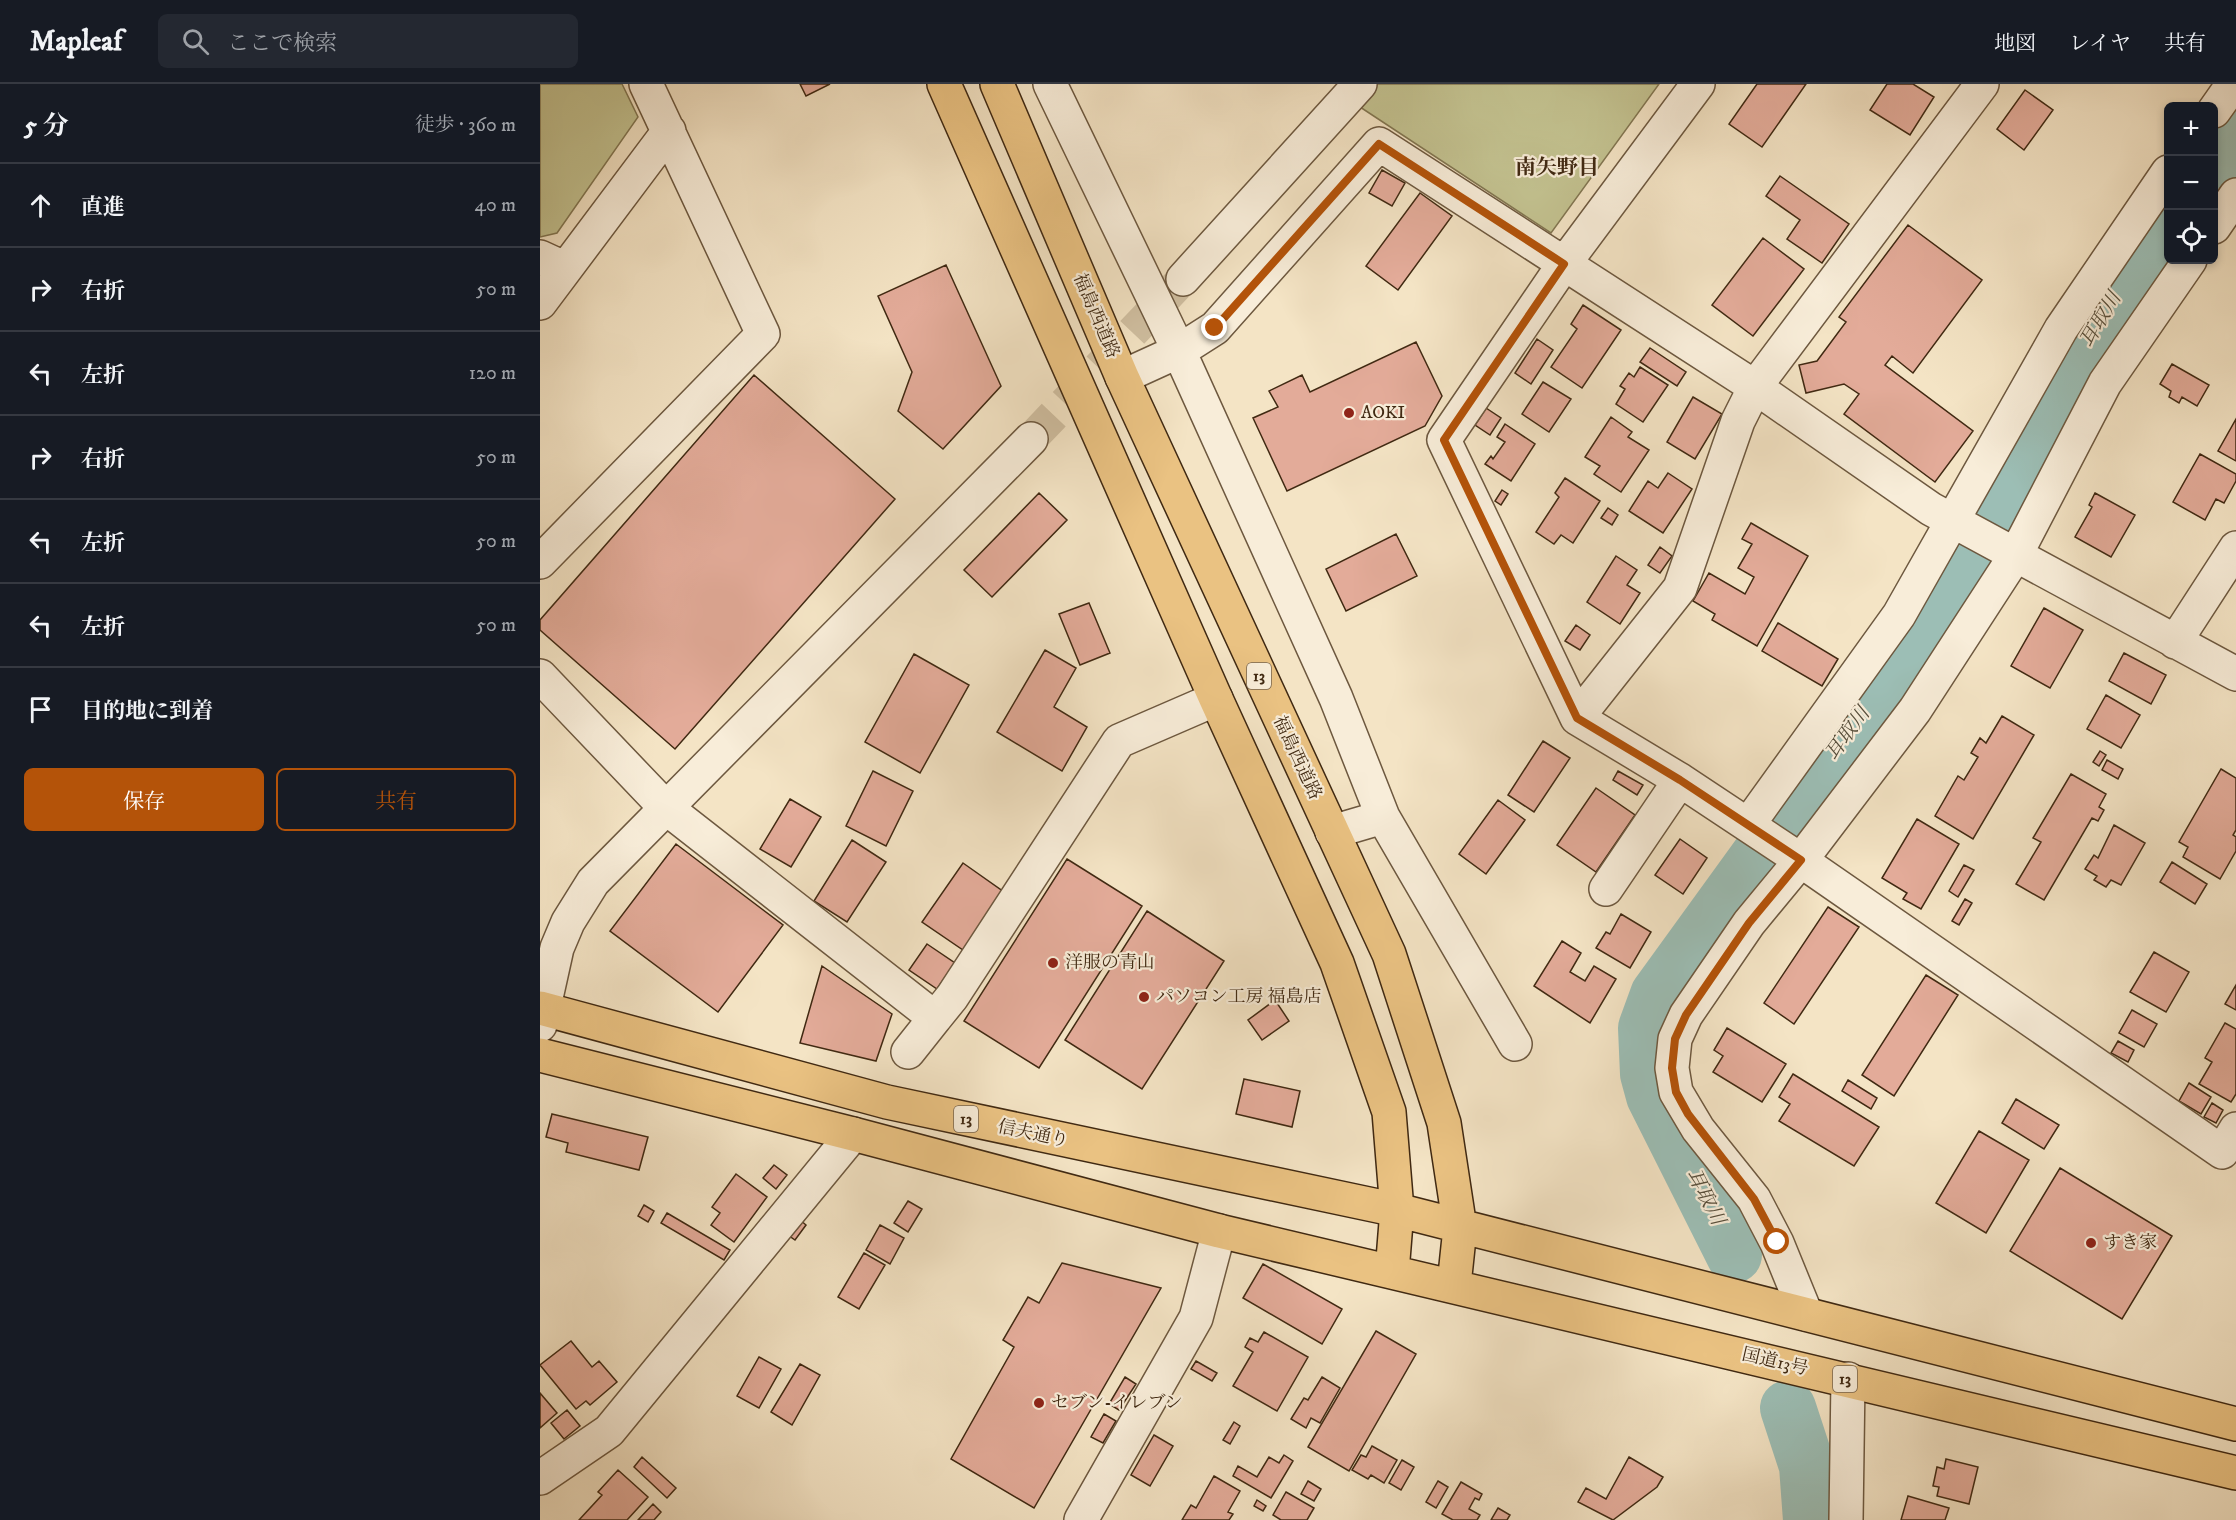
<!DOCTYPE html>
<html lang="ja">
<head>
<meta charset="utf-8">
<style>
	:root { --surface:#171b24; --page:#242831; --text:#f1f3f6; --muted:#9ea1a6; --line:#363941; --accent:#b45309 }
	body { margin:0; font-family:"IM FELL DW Pica","Noto Serif JP",serif; background:var(--page); color:var(--text) }
	.controls { position:absolute; right:18px; top:18px; display:grid; overflow:hidden; border-radius:9px; box-shadow:0 3px 9px #0003 }
	.controls button { width:54px; height:54px; display:grid; place-items:center; padding:0; border:0; border-bottom:2px solid var(--line); background:var(--surface); color:var(--text); font:30px sans-serif }
	.stop { position:absolute; width:18px; height:18px; margin:-14px; border:4px solid #b45309; border-radius:50%; background:#fff }
	.stop.end { background:#b45309; border-color:#fff; box-shadow:0 2px 6px #0008 }
	.list { margin:0; padding:0; list-style:none }
	h2 { display:flex; justify-content:space-between; align-items:center; height:78px; margin:0; padding:0 24px; font-size:26px }
	h2 small { font-size:20px; font-weight:400; color:var(--muted) }
	.list li { display:grid; grid-template-columns:39px 1fr auto; gap:18px; align-items:center; box-sizing:border-box; height:84px; padding:0 24px; border-top:2px solid var(--line) }
	.list b { display:block; font-size:22px; white-space:nowrap }
	.list em { font-size:20px; font-style:normal; color:var(--muted) }
	.actions { display:flex; gap:12px; padding:18px 24px }
	.actions a { flex:1; padding:14px 0; border:2px solid var(--accent); border-radius:9px; text-align:center; font-size:21px; color:var(--accent) }
	.actions .main { background:var(--accent); color:#fff }
	.icon { flex:none; width:33px; height:33px; fill:none; stroke:currentColor; stroke-width:2; stroke-linecap:round; stroke-linejoin:round }
	.map { position:relative; flex:none; width:1696px; height:1436px; overflow:hidden }
	header { display:flex; align-items:center; gap:36px; box-sizing:border-box; height:84px; padding:0 30px; background:var(--surface); border-bottom:2px solid var(--line) }
	header strong { font-size:28px }
	nav { display:flex; gap:33px; margin-inline-start:auto; font-size:21px }
	.search { width:420px; height:54px; background:var(--page); display:flex; align-items:center; gap:15px; box-sizing:border-box; padding:0 21px; border-radius:9px; color:var(--muted); font-size:22px }
	main { display:flex }
	aside { flex:1; background:var(--surface) }
	.map>svg:first-child { display:block }
	.green { fill:#c3c290; stroke:#827651; stroke-width:1.5 }
	.lines { fill:none; stroke-linecap:round; stroke-linejoin:round }
	.river { stroke:#9cbeb5; stroke-width:56 }
	.building { fill:#e3ab99; stroke:#402912; stroke-width:1.5 }
	.minor-tunnel { stroke:#d0bfa1; stroke-width:33; stroke-dasharray:33 16; stroke-linecap:butt }
	.minor-casing { stroke:#6d583f; stroke-width:36 }
	.trunk-casing { stroke:#402912; stroke-width:36 }
	.minor { stroke:#f8edd9; stroke-width:33 }
	.trunk { stroke:#eac282; stroke-width:33 }
	.route { stroke:#b45309; stroke-width:8 }
	.poi-dot { fill:#8f2418; stroke:#f8edd9; stroke-width:2 }
	.labels { text-anchor:middle; dominant-baseline:central; stroke-width:4.5; stroke-linejoin:round; paint-order:stroke }
	.shield { fill:#f8edd9; stroke:#77644e; stroke-width:1.5 }
	.shield-label { font-size:16px; font-weight:bold; fill:#402912 }
	.street-label { font-size:18px; fill:#402912; stroke:#f8edd9 }
	.poi-label { font-size:18px; fill:#402912; stroke:#f8edd9; text-anchor:start }
	.water-label { font-size:20px; font-style:italic; fill:#574e3b; stroke:#f8edd9 }
	.quarter-label { font-size:21px; font-weight:bold; fill:#402912; stroke:#f8edd9 }
</style>
</head>
<body>
<header>
<strong>Mapleaf</strong>
<div class="search"><svg class="icon" aria-label="search" viewBox="0 0 24 24"><circle cx="10" cy="10" r="6"/><path d="M15 15l6 6"/></svg>ここで検索</div>
<nav><a>地図</a><a>レイヤ</a><a>共有</a></nav>
</header>
<main>
<aside>
<h2>5 分<small>徒歩 · 360 m</small></h2>
<ul class="list">
<li><svg class="icon" aria-label="ahead" viewBox="0 0 24 24"><path d="M12 20V5M6 11l6-6 6 6"/></svg><div><b>直進</b></div><em>40 m</em></li>
<li><svg class="icon" aria-label="right" viewBox="0 0 24 24"><path d="M7 20v-9h11M14 6l5 5-5 5"/></svg><div><b>右折</b></div><em>50 m</em></li>
<li><svg class="icon" aria-label="left" viewBox="0 0 24 24"><path d="M17 20v-9H6M10 6l-5 5 5 5"/></svg><div><b>左折</b></div><em>120 m</em></li>
<li><svg class="icon" aria-label="right" viewBox="0 0 24 24"><path d="M7 20v-9h11M14 6l5 5-5 5"/></svg><div><b>右折</b></div><em>50 m</em></li>
<li><svg class="icon" aria-label="left" viewBox="0 0 24 24"><path d="M17 20v-9H6M10 6l-5 5 5 5"/></svg><div><b>左折</b></div><em>50 m</em></li>
<li><svg class="icon" aria-label="left" viewBox="0 0 24 24"><path d="M17 20v-9H6M10 6l-5 5 5 5"/></svg><div><b>左折</b></div><em>50 m</em></li>
<li><svg class="icon" aria-label="arrive" viewBox="0 0 24 24"><path d="M6 21V4h12l-3 4 3 4H6"/></svg><div><b>目的地に到着</b></div></li>
</ul>
<div class="actions"><a class="main">保存</a><a>共有</a></div>
</aside>
<div class="map">
<svg width="1696" height="1436" viewBox="0 0 1696 1436">
	<rect width="100%" height="100%" fill="#f4e4c5"/>
	<filter id="stains"><feTurbulence type="fractalNoise" baseFrequency=".00333" numOctaves="4"/><feColorMatrix values="0 0 0 0 .2 0 0 0 0 .09 0 0 0 0 .02 0 0 0 .5 -.17"/></filter>
	<radialGradient id="worn" r=".72"><stop offset=".6" stop-color="#630" stop-opacity="0"/><stop offset="1" stop-color="#630" stop-opacity=".3"/></radialGradient>
	<path class="green" d="M0,0h82l16,33 -81,116 -17,4z
		M835,0h284l-108,149 -194,-128z"/>
	<g class="lines">
		<path class="river" d="M1674,77l22,-31
			M1194,1171l-80,-159 -6,-22 -2,-46 12,-33 265,-366c29,-47 53,-96 80,-144 50,-91 104,-180 165,-263
			M1248,1324l19,58 4,54"/>
	</g>
	<path class="building" d="M260,0h30l-24,12z
		M1217,0h49l-44,63 -33,-23z
		M1347,0h26l21,13 -24,38 -40,-25z
		M1485,6l28,20 -29,40 -27,-21z
		M842,86l23,13 -13,23 -23,-13z
		M1240,92l69,48 -27,39 -35,-24 13,-19 -34,-24z
		M880,109l32,23 -54,74 -32,-24z
		M1368,141l74,55 -69,93 -21,-17 -7,9 88,66 -38,51 -91,-68 15,-20 -15,-10 -38,9 -7,-28 18,-4 29,-39 -7,-5z
		M1223,154l41,31 -51,67 -41,-31z
		M406,181l55,121 -58,63 -45,-38 14,-39 -34,-76z
		M1043,221l38,25 -39,58 -31,-21 26,-38 -6,-5z
		M997,255l16,11 -22,34 -16,-11z
		M876,258l26,54 -17,30 -138,65 -34,-73 25,-11 -9,-16 33,-16 8,17z
		M1110,264l36,24 -9,14 -37,-24z
		M1632,280l37,21 -12,21 -15,-9 -3,6 -10,-6 2,-6 -11,-7z
		M1100,283l28,18 -25,37 -27,-18 9,-15 -5,-3 9,-13 5,4z
		M214,291l141,124 -220,250 -135,-119v-10z
		M1003,298l28,17 -22,33 -27,-18z
		M1153,313l29,17 -27,45 -28,-17z
		M946,324l15,10 -11,17 -15,-10z
		M1071,333l21,15 -4,5 21,13 -28,42 -27,-18 6,-8 -15,-9z
		M1696,335v42l-18,-10z
		M965,340l30,20 -24,37 -26,-17 6,-8 2,3 12,-17 -8,-5z
		M1660,370l36,20v7l-12,22 -8,-4 -11,21 -32,-18z
		M1128,389l24,16 -29,44 -34,-22 19,-30 10,7z
		M1025,394l35,23 -27,42 -12,-8 -7,9 -18,-12 23,-35 -4,-4z
		M962,406l6,4 -7,11 -6,-4z
		M499,409l28,27 -75,77 -28,-27z
		M1555,409l40,22 -24,42 -36,-20 17,-30 -3,-2z
		M1068,424l10,7 -6,10 -11,-7z
		M1211,439l57,33 -51,90 -45,-26 3,-6 -22,-13 16,-28 36,21 9,-17 -16,-9 14,-24 -10,-5z
		M856,450l21,42 -71,35 -20,-42z
		M1120,463l12,9 -12,17 -12,-8z
		M1076,472l21,14 -10,15 13,8 -20,31 -33,-22z
		M549,519l21,50 -30,12 -21,-51z
		M1504,524l39,22 -33,58 -39,-22z
		M1238,539l60,36 -16,27 -60,-35z
		M1036,541l14,10 -10,15 -15,-9z
		M505,566l31,18 -22,39 33,20 -25,44 -65,-39z
		M1584,569l42,22 -15,29 -42,-23z
		M374,570l55,31 -49,88 -55,-31z
		M1566,611l34,20 -19,33 -34,-19z
		M1462,632l32,19 -61,104 -38,-23 23,-40 6,4 14,-23 -7,-4 9,-15 6,5z
		M1003,657l27,17 -36,54 -26,-17z
		M1560,667l6,4 -7,11 -6,-4z
		M1567,676l16,9 -5,10 -16,-9z
		M1681,685l15,9v52l-3,5 3,2v14l-16,28 -37,-22 5,-10 -9,-5z
		M333,687l40,20 -27,55 -40,-20z
		M1078,687l25,14 -6,10 -24,-15z
		M1531,690l35,20 -7,13 5,3 -6,11 -6,-3 -48,82 -28,-16 25,-42 -8,-4z
		M1056,704l39,27 -39,57 -39,-27z
		M250,715l31,18 -30,50 -31,-18z
		M958,716l27,20 -39,54 -27,-20z
		M1377,735l42,25 -38,65 -18,-10 4,-6 -25,-15z
		M1574,741l31,18 -24,42 -10,-5 -5,7 -12,-7 3,-4 -12,-7 9,-14 4,3z
		M1140,755l27,19 -24,36 -28,-19z
		M312,756l34,22 -39,60 -33,-21z
		M136,760l107,81 -65,87 -108,-81z
		M527,775l75,47 -103,162 -75,-47z
		M1632,778l35,22 -12,20 -35,-22z
		M423,779l41,29 -41,58 -41,-28z
		M1424,781l10,5 -16,27 -9,-6z
		M1425,815l7,4 -13,22 -7,-4z
		M1288,823l31,20 -65,97 -30,-21z
		M607,827l77,50 -82,128 -77,-49z
		M1081,830l30,18 -21,36 -34,-20 10,-16 4,2z
		M1022,857l19,12 -11,19 15,9 9,-15 22,13 -26,44 -56,-37z
		M387,860l28,19 -18,26 -28,-19z
		M1614,868l35,20 -23,40 -36,-20z
		M282,882l70,48 -16,47 -76,-18z
		M1386,891l32,20 -64,101 -32,-21z
		M1696,901v25l-11,-6z
		M735,916l14,21 -27,19 -14,-20z
		M1592,926l25,14 -13,23 -25,-14z
		M1685,939l11,6v65l-5,8 -32,-18 13,-22 -7,-4z
		M1187,944l59,36 -24,38 -49,-30 10,-16 -9,-6z
		M1578,957l16,9 -6,12 -17,-9z
		M1253,990l86,53 -25,39 -75,-45 11,-17 -11,-7z
		M704,995l56,12 -8,36 -56,-13z
		M1308,996l29,18 -6,11 -29,-18z
		M1649,999l22,14 -10,17 -22,-13z
		M1476,1015l43,26 -15,24 -42,-26z
		M1672,1019l11,7 -7,13 -12,-6z
		M12,1030l96,23 -9,33 -73,-18 2,-9 -22,-6z
		M1439,1047l50,29 -43,73 -50,-30z
		M234,1081l13,10 -11,14 -13,-11z
		M1520,1084l112,68 -50,83 -112,-68z
		M196,1090l31,23 -33,45 -23,-17 9,-12 -8,-6z
		M368,1117l14,8 -14,23 -14,-9z
		M104,1121l10,6 -6,11 -10,-6z
		M127,1129l63,37 -6,10 -63,-37z
		M259,1135l7,6 -11,15 -7,-5z
		M340,1141l24,13 -14,26 -24,-14z
		M324,1169l21,12 -26,44 -21,-12z
		M522,1179l99,25 -127,220 -83,-49 63,-112 -11,-7 25,-43 11,6z
		M723,1180l79,45 -20,35 -79,-46z
		M836,1247l40,23 -67,117 -41,-24z
		M724,1248l44,25 -31,54 -44,-25 20,-34 -8,-5 5,-9 8,4z
		M31,1257l21,26 7,-6 18,21 -27,23 -4,-4 -10,8 -36,-44z
		M219,1273l22,12 -22,39 -22,-12z
		M656,1277l21,12 -5,8 -21,-12z
		M260,1280l20,11 -28,50 -21,-13z
		M585,1293l11,7 -17,26 -10,-6z
		M782,1293l18,11 -20,35 -9,-5 -5,10 -15,-9 13,-21 4,2z
		M0,1309l17,20 -17,15z
		M27,1326l13,16 -16,13 -13,-16z
		M564,1330l12,7 -13,22 -12,-6z
		M694,1338l6,4 -10,18 -7,-4z
		M614,1351l19,11 -23,40 -19,-11z
		M832,1362l25,14 -13,23 -13,-8 -3,4 -16,-9 9,-15 5,2z
		M744,1371l9,6 -22,37 -38,-22 5,-10 19,11 12,-20 10,6z
		M102,1373l34,31 -9,10 -33,-31z
		M1089,1373l34,20 -6,10 -44,33 -35,-18 8,-14 20,11z
		M1406,1375l32,8 -9,37 -32,-8 2,-9 -6,-1 4,-19 7,2z
		M862,1376l12,7 -13,23 -12,-7z
		M78,1386l30,27 -21,23h-48l23,-25 -4,-3z
		M674,1392l26,15 -12,21 5,2 -4,6h-47l9,-15 5,3z
		M768,1397l13,8 -7,12 -13,-7z
		M898,1397l10,6 -12,21 -10,-6z
		M921,1398l21,12 -3,6 -4,-2 -6,11 11,6 -3,5h-24l-11,-6z
		M746,1408l28,16 -7,12h-26l-8,-5z
		M1368,1412l41,12 -4,12h-44z
		M717,1416l9,6 -3,5 -9,-5z
		M113,1420l8,8 -7,8h-16z
		M958,1424l12,7 -3,5h-16z"/>
	<g class="lines">
		<path class="minor-tunnel" d="M491,355l152,-160"/>
		<g class="minor-casing">
			<path id="minor" d="M510,0l129,267 157,347 47,119 132,227
				M1158,0l-134,180 -120,176 133,278 103,62 107,71 435,301 14,-23
				M1674,27l19,-27
				M1674,143l22,-32
				M0,173l24,11
				M643,195l177,-195
				M0,219l129,-172
				M582,293l57,-26 36,-23 164,-184 376,243 176,122 305,165
				M0,478l223,-228 -117,-250
				M1635,558l61,-94
				M0,592l125,131 270,211 17,-21 167,-256 97,-42
				M1037,634l103,-130 58,-167 17,-34 227,-303
				M1208,741l151,-210 162,-286 107,-157
				M792,748l51,-15
				M1066,805l74,-109
				M0,941l17,-77 11,-26 25,-40 438,-443
				M368,968l27,-34
				M1266,1230l-29,-71 -23,-44 -56,-70 -22,-37 -4,-24 3,-29 11,-24 63,-92 52,-63 114,-150 100,-154 90,-173 85,-123
				M0,1394l69,-47 244,-297
				M541,1436l115,-202 23,-87
				M1306,1436l2,-141"/>
		</g>
		<g class="trunk-casing">
			<path id="trunk" d="M404,0l272,615 121,264 52,149 8,98 -5,62
				M457,0l125,293 267,577 55,169 16,105 -6,57
				M0,924l347,94 510,108 839,214
				M0,971l313,79 366,97 1017,242"/>
		</g>
		<use href="#minor" class="minor"/>
		<use href="#trunk" class="trunk"/>
	</g>
	<g class="lines">
		<path class="route" d="M675,244l164,-184 185,120 -120,176 133,278 103,62 121,80 -52,63 -63,92 -11,24 -3,29 4,24 12,22 66,85 23,43"/>
	</g>
	<g class="poi-dot">
		<circle cx="809" cy="329" r="6"/>
		<circle cx="513" cy="879" r="6"/>
		<circle cx="604" cy="913" r="6"/>
		<circle cx="1551" cy="1159" r="6"/>
		<circle cx="499" cy="1319" r="6"/>
	</g>
	<g class="labels">
		<g class="shield">
			<rect x="707" y="579" width="24" height="26" rx="4.5"/>
			<rect x="414" y="1022" width="24" height="26" rx="4.5"/>
			<rect x="1293" y="1282" width="24" height="26" rx="4.5"/>
		</g>
		<g class="shield-label">
			<text x="719" y="592">13</text>
			<text x="426" y="1035">13</text>
			<text x="1305" y="1295">13</text>
		</g>
		<g class="street-label">
			<text transform="translate(556 232) rotate(67)">福島西道路</text>
			<text transform="translate(757 674) rotate(65)">福島西道路</text>
			<text transform="translate(493 1050) rotate(12)">信夫通り</text>
			<text transform="translate(1235 1278) rotate(13)">国道13号</text>
		</g>
		<g class="poi-label">
			<text x="821" y="329">AOKI</text>
			<text x="525" y="879">洋服の青山</text>
			<text x="616" y="913">パソコン工房 福島店</text>
			<text x="1563" y="1159">すき家</text>
			<text x="511" y="1319">セブン-イレブン</text>
		</g>
		<g class="water-label">
			<text transform="translate(1561 236) rotate(-59)">耳取川</text>
			<text transform="translate(1308 650) rotate(-54)">耳取川</text>
			<text transform="translate(1165 1113) rotate(63)">耳取川</text>
		</g>
		<g class="quarter-label">
			<text x="1017" y="84">南矢野目</text>
		</g>
	</g>
	<rect width="100%" height="100%" filter="url(#stains)"/>
	<rect width="100%" height="100%" fill="url(#worn)"/>
</svg>
<div class="controls">
<button>+</button>
<button>−</button>
<button><svg class="icon" aria-label="locate" viewBox="0 0 24 24"><circle cx="12" cy="12" r="6"/><path d="M12 2v4M12 18v4M2 12h4M18 12h4"/></svg></button>
</div>
<div class="stop" style="left:1237px;top:1158px"></div>
<div class="stop end" style="left:675px;top:244px"></div>
</div>
</main>
</body>
</html>
